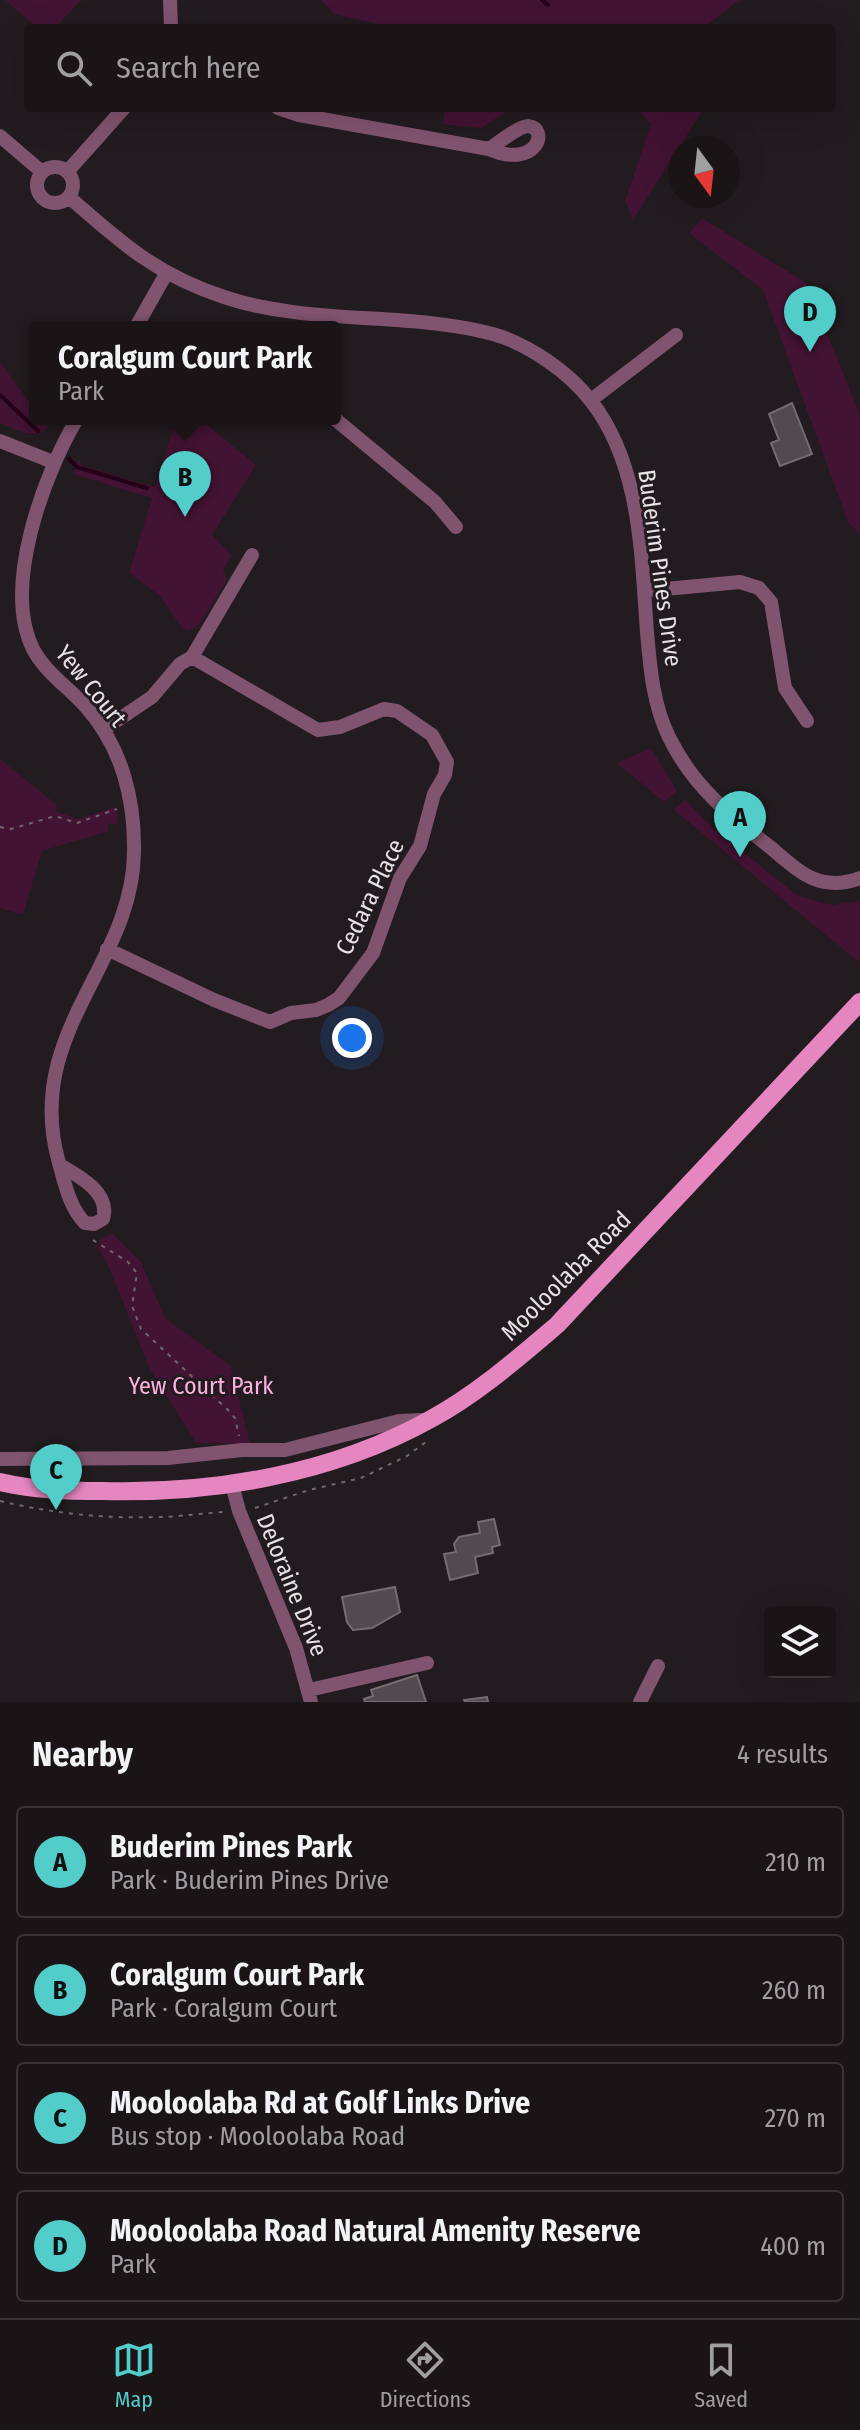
<!DOCTYPE html>
<html lang="en">
<head>
<meta charset="utf-8">
<style>
	:root { --surface:#1a1417; --page:#272124; --text:#f1f3f6; --muted:#9f9ea1; --line:#383336; --accent:#53cdca }
	body { margin:0; font-family:"Fira Sans Condensed",sans-serif; background:var(--page); color:var(--text) }
	.controls { position:absolute; right:24px; bottom:24px; display:grid; overflow:hidden; border-radius:8px; box-shadow:0 8px 32px #0002 }
	.controls button { width:72px; height:72px; display:grid; place-items:center; padding:0; border:0; border-bottom:2px solid var(--line); background:var(--surface); color:var(--text); font:40px sans-serif }
	.compass { position:absolute; left:668px; top:136px; width:72px; height:72px; border-radius:50%; background:var(--surface); box-shadow:0 8px 32px #0002; rotate:165deg }
	.you { position:absolute; left:352px; top:1038px; width:28px; height:28px; margin:-20px; border:6px solid #fff; border-radius:50%; background:#1a73e8; box-shadow:0 0 0 12px #1a73e833 }
	.badge { display:grid; place-items:center; width:52px; height:52px; border-radius:50%; background:var(--accent); color:#111; font-size:26px; font-weight:700 }
	.pin { position:absolute; translate:-50% -66px; filter:drop-shadow(0 2px 4px #0008) }
	.pin::after { content:''; position:absolute; top:42px; width:28px; height:24px; background:inherit; clip-path:polygon(0 0,100% 0,50% 100%) }
	.popup { position:absolute; left:29px; top:321px; width:312px; height:104px; box-sizing:border-box; display:grid; place-content:center; border-radius:8px; background:var(--surface); filter:drop-shadow(0 2px 6px #0005); font-size:26px; white-space:nowrap; color:var(--muted) }
	.popup b { font-size:30px; color:var(--text) }
	.popup::after { content:''; position:absolute; left:50%; top:100%; margin-left:-16px; border:16px solid transparent; border-top-color:var(--surface) }
	.list { margin:0; padding:0; list-style:none }
	h2 { display:flex; justify-content:space-between; align-items:center; height:104px; margin:0; padding:0 32px; font-size:34px }
	h2 small { font-size:26px; font-weight:400; color:var(--muted) }
	.list li { display:grid; grid-template-columns:52px 1fr auto; gap:24px; align-items:center; box-sizing:border-box; height:112px; margin:0 16px 16px; padding:0 16px; border:2px solid var(--line); border-radius:8px }
	.list b { display:block; font-size:30px; white-space:nowrap }
	.list p { margin:0; font-size:26px; white-space:nowrap; color:var(--muted) }
	.list em { font-size:26px; font-style:normal; color:var(--muted) }
	.icon { flex:none; width:44px; height:44px; fill:none; stroke:currentColor; stroke-width:2; stroke-linecap:round; stroke-linejoin:round }
	.map { position:relative; flex:none; width:860px; height:1702px; overflow:hidden }
	.search { position:absolute; background:var(--surface); box-shadow:0 8px 32px #0002; left:24px; right:24px; top:24px; height:88px; display:flex; align-items:center; gap:20px; box-sizing:border-box; padding:0 28px; border-radius:8px; color:var(--muted); font-size:30px }
	.sheet { height:616px; background:var(--surface) }
	nav { display:flex; justify-content:space-around; align-items:center; box-sizing:border-box; height:112px; border-top:2px solid var(--line); background:var(--surface); font-size:22px; color:var(--muted) }
	nav a { display:grid; justify-items:center; gap:4px }
	nav .on { color:var(--accent) }
	.map>svg:first-child { display:block }
	.green { fill:#431333 }
	.lines { fill:none; stroke-linecap:round; stroke-linejoin:round }
	.stream { stroke:#240018; stroke-width:4 }
	.building { fill:#524a4f; stroke:#756c71; stroke-width:2 }
	.path { stroke:#6f696c; stroke-width:2; stroke-dasharray:4 6; stroke-linecap:butt }
	.minor { stroke:#80536e; stroke-width:14 }
	.major { stroke:#e586c1; stroke-width:18 }
	.labels { text-anchor:middle; dominant-baseline:central; stroke-width:6; stroke-linejoin:round; paint-order:stroke }
	.street-label { font-size:24px; fill:#e7e2e5; stroke:#221b1f }
	.park-label { font-size:24px; fill:#fcb1de; stroke:#221b1f }
</style>
</head>
<body>
<div class="map">
<svg width="860" height="1702" viewBox="0 0 860 1702">
	<rect width="100%" height="100%" fill="#221b1f"/>
	<path class="green" d="M5,0h76l-26,28h-17z
		M321,0h418l-36,28h-309l-60,-14z
		M445,108h67l-31,20 -38,-4z
		M636,108h62l4,3 -69,109 -8,-19 26,-77z
		M702,218l104,65 54,131v120l-12,-12 -85,-232 -74,-57z
		M0,362l35,48v9h7l6,9c-15,13 -31,1 -48,-5z
		M176,419h24l56,46 -44,70 20,20 -9,15 4,10 -28,45 -10,6 -7,-3 -23,-33 -30,-22 23,-75 -79,-24 6,-15 4,7 72,21z
		M651,748l26,43 -13,11 -47,-39z
		M0,759l57,46 -2,6 23,8 37,-12 3,17h-10v7l-66,20 -19,64 -23,-7z
		M685,800l28,28 85,68 34,9 28,-4v62l-186,-153z
		M112,1233l29,29 24,56 66,48 19,78 -54,-1 -47,-76 -41,-102 -11,-19 3,-6z"/>
	<g class="lines">
		<path class="stream" d="M542,0l6,5
			M0,395l38,36
			M69,459l8,8 70,21"/>
	</g>
	<path class="building" d="M792,403l20,51 -32,12 -9,-23 8,-3 -10,-26z
		M494,1519l6,26 -8,2 1,6 -18,4 3,16 -28,7 -6,-26 12,-2 -2,-8 5,-7 21,-4 -2,-11z
		M395,1587l5,25 -28,16 -19,2 -6,-8 -5,-25z
		M417,1675l9,27h-61l-1,-3 9,-3 -2,-6z
		M487,1697l1,5h-23l-1,-2z"/>
	<g class="lines">
		<path class="path" d="M0,827l11,2 44,-13 22,7 40,-14
			M93,1240l35,22 9,11 -5,33 9,23 87,81 7,8 4,18
			M0,1501c51,12 104,18 156,16 23,0 46,-4 69,-5
			M255,1508l54,-18 52,-12 46,-22 23,-17"/>
		<path class="minor" d="M170,0l1,28
			M278,108l21,7 190,34c48,21 61,-21 39,-23 -9,0 -31,18 -39,23
			M0,136l42,36
			M37 185a18 18 0 1 1 36 0a18 18 0 1 1-36 0Z
			M67,172l57,-64
			M69,197c52,46 88,78 155,100 87,29 182,14 269,37 35,10 76,38 98,67 50,64 50,153 56,231 3,35 6,73 22,105 23,48 60,78 101,110 30,25 49,46 90,31
			M136,327l30,-53
			M591,400l85,-65
			M335,419l100,83 21,25
			M0,441l53,21
			M644,591l96,-9 19,6 12,14 14,86 22,33
			M103,730l49,-33 28,-33 12,-7 60,-102
			M107,949l107,51 56,22 21,-9 25,-3 12,-5 11,-7 34,-45 27,-75 20,-32 14,-52 11,-19 2,-13 -15,-27 -35,-24 -13,-2 -44,18 -22,3 -126,-73
			M60,1165c19,11 51,28 43,54l-9,5 -9,-1c-16,-16 -20,-40 -26,-60 -37,-130 74,-197 75,-311 1,-52 -12,-105 -48,-145 -18,-20 -41,-35 -53,-58 -31,-62 11,-175 44,-230
			M0,1459l168,-1 74,-8h43l114,-29 24,-1
			M232,1484l7,27 57,137 15,54
			M309,1690l118,-27
			M640,1702l18,-36"/>
		<path class="major" d="M0,1482c34,8 68,9 102,9 112,3 230,-17 329,-72 46,-25 86,-60 126,-94l303,-323"/>
	</g>
	<g class="labels">
		<g class="street-label">
			<text transform="translate(660 568) rotate(82)">Buderim Pines Drive</text>
			<text transform="translate(91 686) rotate(51)">Yew Court</text>
			<text transform="translate(370 897) rotate(-64)">Cedara Place</text>
			<text transform="translate(566 1276) rotate(-45)">Mooloolaba Road</text>
			<text transform="translate(292 1585) rotate(68)">Deloraine Drive</text>
		</g>
		<g class="park-label">
			<text x="201" y="1386">Yew Court Park</text>
		</g>
	</g>
</svg>
<div class="controls">
<button><svg class="icon" aria-label="layers" viewBox="0 0 24 24"><path d="M12 4l9 5-9 5-9-5zM3 14l9 5 9-5"/></svg></button>
</div>
<svg class="compass" viewBox="-18 -18 36 36"><path d="M0-13l5 13h-10z" fill="#e53935"/><path d="M0 13l5-13h-10z" fill="#9f9ea1"/></svg>
<div class="you"></div>
<div class="pin badge" style="left:740px;top:857px">A</div>
<div class="pin badge" style="left:185px;top:517px">B</div>
<div class="popup"><b>Coralgum Court Park</b>Park</div>
<div class="pin badge" style="left:56px;top:1510px">C</div>
<div class="pin badge" style="left:810px;top:352px">D</div>
<div class="search"><svg class="icon" aria-label="search" viewBox="0 0 24 24"><circle cx="10" cy="10" r="6"/><path d="M15 15l6 6"/></svg>Search here</div>
</div>
<section class="sheet">
<h2>Nearby<small>4 results</small></h2>
<ul class="list">
<li><span class="badge">A</span><div><b>Buderim Pines Park</b><p>Park · Buderim Pines Drive</p></div><em>210 m</em></li>
<li><span class="badge">B</span><div><b>Coralgum Court Park</b><p>Park · Coralgum Court</p></div><em>260 m</em></li>
<li><span class="badge">C</span><div><b>Mooloolaba Rd at Golf Links Drive</b><p>Bus stop · Mooloolaba Road</p></div><em>270 m</em></li>
<li><span class="badge">D</span><div><b>Mooloolaba Road Natural Amenity Reserve</b><p>Park</p></div><em>400 m</em></li>
</ul>
</section>
<nav>
<a class="on"><svg class="icon" aria-label="map" viewBox="0 0 24 24"><path d="M3 6l6-2 6 2 6-2v14l-6 2-6-2-6 2zM9 4v14M15 6v14"/></svg>Map</a>
<a><svg class="icon" aria-label="directions" viewBox="0 0 24 24"><path d="M12 3l9 9-9 9-9-9zM9 14v-3h6M13 9l2 2-2 2"/></svg>Directions</a>
<a><svg class="icon" aria-label="saved" viewBox="0 0 24 24"><path d="M7 4h10v16l-5-4-5 4z"/></svg>Saved</a>
</nav>
</body>
</html>
